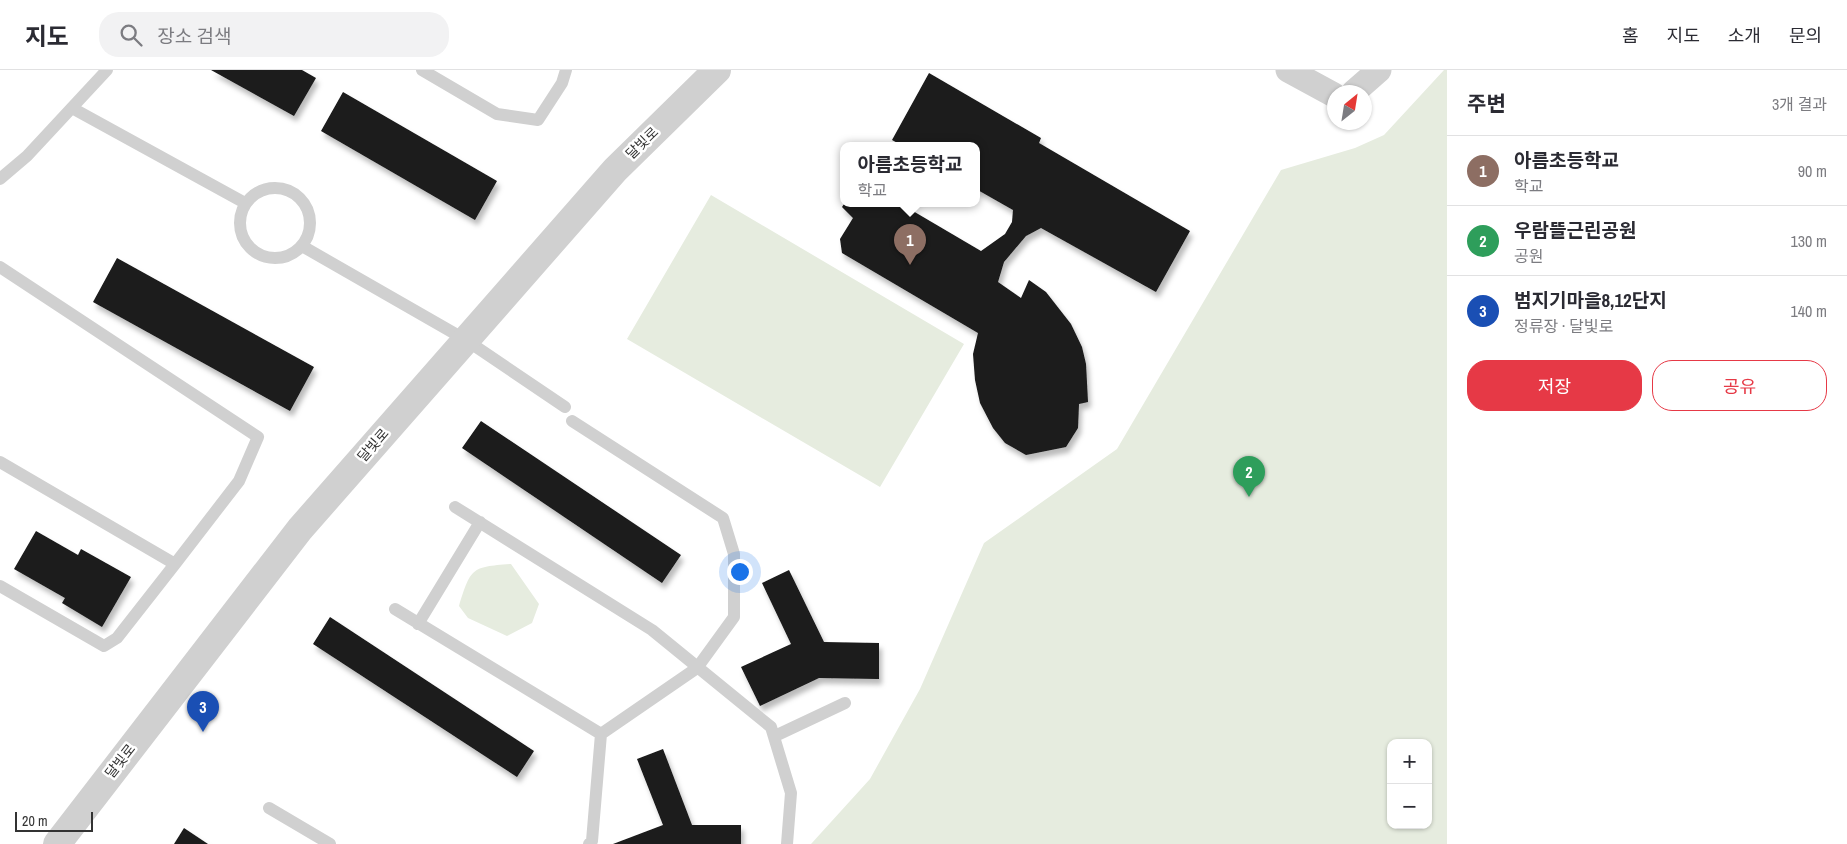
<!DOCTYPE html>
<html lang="ko">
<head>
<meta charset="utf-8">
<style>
	:root { --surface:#fff; --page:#f2f2f3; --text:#2b2b33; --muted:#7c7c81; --line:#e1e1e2; --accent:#e63946 }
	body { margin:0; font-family:"Archivo Narrow","Noto Sans KR",sans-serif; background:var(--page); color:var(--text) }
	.controls { position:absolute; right:15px; bottom:15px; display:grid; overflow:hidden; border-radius:10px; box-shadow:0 1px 4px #0004 }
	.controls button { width:45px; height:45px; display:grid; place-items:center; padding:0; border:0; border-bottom:1px solid var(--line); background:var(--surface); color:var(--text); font:25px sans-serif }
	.compass { position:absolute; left:1327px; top:15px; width:45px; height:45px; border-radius:50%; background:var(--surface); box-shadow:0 1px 4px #0004; rotate:30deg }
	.scale { position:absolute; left:15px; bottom:12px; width:78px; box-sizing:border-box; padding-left:5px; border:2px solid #333; border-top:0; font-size:14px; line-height:18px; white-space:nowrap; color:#333; -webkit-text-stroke:4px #fff; paint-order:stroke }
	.you { position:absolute; left:739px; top:501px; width:18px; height:18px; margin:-12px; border:4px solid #fff; border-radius:50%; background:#1a73e8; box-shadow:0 0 0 8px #1a73e833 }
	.badge { display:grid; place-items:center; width:32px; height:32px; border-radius:50%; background:var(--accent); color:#fff; font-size:16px; font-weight:700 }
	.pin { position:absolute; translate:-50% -41px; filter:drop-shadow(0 1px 2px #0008) }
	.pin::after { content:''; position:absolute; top:26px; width:18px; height:15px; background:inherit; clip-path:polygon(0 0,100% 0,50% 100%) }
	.popup { position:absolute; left:840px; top:72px; width:140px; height:65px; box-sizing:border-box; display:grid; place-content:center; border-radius:10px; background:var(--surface); filter:drop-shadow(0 1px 4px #0005); font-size:16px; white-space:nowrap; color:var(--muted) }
	.popup b { font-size:19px; color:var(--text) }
	.popup::after { content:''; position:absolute; left:50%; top:100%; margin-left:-10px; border:10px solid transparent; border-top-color:var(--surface) }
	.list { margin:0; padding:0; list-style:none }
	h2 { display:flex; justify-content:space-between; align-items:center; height:65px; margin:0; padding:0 20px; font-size:21px }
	h2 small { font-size:16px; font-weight:400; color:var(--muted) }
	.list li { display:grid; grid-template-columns:32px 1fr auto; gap:15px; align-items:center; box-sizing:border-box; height:70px; padding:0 20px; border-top:1px solid var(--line) }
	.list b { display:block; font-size:19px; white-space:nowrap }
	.list p { margin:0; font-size:16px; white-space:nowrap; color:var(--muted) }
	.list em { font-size:16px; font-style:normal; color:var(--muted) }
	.actions { display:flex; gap:10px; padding:15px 20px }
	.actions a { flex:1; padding:11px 0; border:1px solid var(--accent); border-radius:20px; text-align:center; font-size:18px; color:var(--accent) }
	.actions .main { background:var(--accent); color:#fff }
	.icon { flex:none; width:28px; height:28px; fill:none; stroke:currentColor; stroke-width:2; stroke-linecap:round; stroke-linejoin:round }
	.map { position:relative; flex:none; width:1447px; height:774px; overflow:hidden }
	header { display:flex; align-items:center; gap:30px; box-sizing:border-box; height:70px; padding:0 25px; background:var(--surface); border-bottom:1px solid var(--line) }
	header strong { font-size:24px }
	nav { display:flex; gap:28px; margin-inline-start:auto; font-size:18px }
	.search { width:350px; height:45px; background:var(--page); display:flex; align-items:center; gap:12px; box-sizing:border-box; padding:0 18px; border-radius:20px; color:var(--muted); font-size:19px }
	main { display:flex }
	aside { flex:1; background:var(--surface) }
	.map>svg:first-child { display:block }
	.green { fill:#e6ecdf; fill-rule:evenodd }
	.building { fill:#1a1a1a; filter:url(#shadow) }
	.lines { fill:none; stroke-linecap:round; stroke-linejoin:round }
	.service { stroke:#d0d0d0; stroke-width:12 }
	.minor { stroke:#d0d0d0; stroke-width:25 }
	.tertiary { stroke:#d0d0d0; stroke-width:28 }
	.labels { text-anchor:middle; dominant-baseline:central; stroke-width:5; stroke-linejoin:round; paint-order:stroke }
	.street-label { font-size:14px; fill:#333; stroke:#fff }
</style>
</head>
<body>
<header>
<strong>지도</strong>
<div class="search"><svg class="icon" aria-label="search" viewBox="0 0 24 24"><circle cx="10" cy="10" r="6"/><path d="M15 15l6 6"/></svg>장소 검색</div>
<nav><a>홈</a><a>지도</a><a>소개</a><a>문의</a></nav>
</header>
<main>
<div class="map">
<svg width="1447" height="774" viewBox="0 0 1447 774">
	<defs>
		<filter id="shadow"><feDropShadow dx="3" dy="5.5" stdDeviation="2.5" flood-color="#0004"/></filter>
	</defs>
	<rect width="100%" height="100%" fill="#fff"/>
	<path class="green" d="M1444,0h3v774h-636l59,-65 50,-90 64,-146 133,-94 164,-279 74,-22 29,-13zM1391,673h37v82h-37z
		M711,125l253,149 -84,143 -253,-148z
		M511,494l28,40 -7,19 -25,13 -39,-18 -9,-12c12,-38 12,-39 52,-42z"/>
	<path class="building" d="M211,0h91l14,8 -22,38z
		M929,3l112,65 -2,5 151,88 -34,61 -115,-64 -15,8 -22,26 -6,20 23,16 8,-18 17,12 25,32 11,23 4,17 2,38 -9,2 -1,24 -12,19 -40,8 -21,-12 -12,-15 -13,-25 -5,-23 -2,-26 5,-21 -136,-80 -2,-14 13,-21 -11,-11 2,-3h57l80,47 24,-17 7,-12 1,-12 -37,-21v-43h-73l-11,-6z
		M343,22l154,89 -22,39 -154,-89z
		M117,188l197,109 -24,44 -197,-109z
		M481,351l200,134 -19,28 -200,-135z
		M36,461l42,24 3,-6 50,28 -29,50 -40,-24 3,-5 -51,-29z
		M789,500l35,72 55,1v36l-60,-1 -59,28 -19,-39 50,-23 -29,-61z
		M330,547l204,134 -17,26 -204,-133z
		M663,679l29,76h49v19h-128l50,-19 -26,-66z
		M184,758l24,16h-34z"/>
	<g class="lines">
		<path class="service" d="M422,0l75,44 41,6 24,-37 4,-13
			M72,38l173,95
			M0,109l27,-23 80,-86
			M240 153a35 35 0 1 1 70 0a35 35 0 1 1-70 0Z
			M302,176l164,94 99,67
			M0,197l258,170 -19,44 -64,83
			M572,351l151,97 11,36v63l-37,51 -96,66 -9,107 -3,3
			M0,392l175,102 -58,74 -13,8 -104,-60
			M455,437l197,123 119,97 20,66 -4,51
			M395,539l206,125
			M418,554l62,-102
			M775,666l70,-33
			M269,738l61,36"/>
		<path class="minor" d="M1288,0l46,25
			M1354,22l25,-22"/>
		<path class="tertiary" d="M57,774l243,-315 315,-359 102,-100"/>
	</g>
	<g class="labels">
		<g class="street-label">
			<text transform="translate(642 73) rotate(-44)">달빛로</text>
			<text transform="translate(373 375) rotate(-49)">달빛로</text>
			<text transform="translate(120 691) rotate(-52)">달빛로</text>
		</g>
	</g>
</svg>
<div class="controls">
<button>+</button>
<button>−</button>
</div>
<svg class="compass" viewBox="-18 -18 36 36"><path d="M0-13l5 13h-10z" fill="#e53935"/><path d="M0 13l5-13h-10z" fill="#7c7c81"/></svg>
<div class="scale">20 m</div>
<div class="you"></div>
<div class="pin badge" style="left:910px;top:195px;background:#8d6e63">1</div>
<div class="popup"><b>아름초등학교</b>학교</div>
<div class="pin badge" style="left:1249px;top:427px;background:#2e9e5b">2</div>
<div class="pin badge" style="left:203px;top:662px;background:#1a4fb4">3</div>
</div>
<aside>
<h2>주변<small>3개 결과</small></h2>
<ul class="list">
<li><span class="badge" style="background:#8d6e63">1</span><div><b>아름초등학교</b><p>학교</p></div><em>90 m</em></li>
<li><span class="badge" style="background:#2e9e5b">2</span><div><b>우람뜰근린공원</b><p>공원</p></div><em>130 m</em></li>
<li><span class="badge" style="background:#1a4fb4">3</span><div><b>범지기마을8,12단지</b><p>정류장 · 달빛로</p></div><em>140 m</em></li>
</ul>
<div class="actions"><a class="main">저장</a><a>공유</a></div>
</aside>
</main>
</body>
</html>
